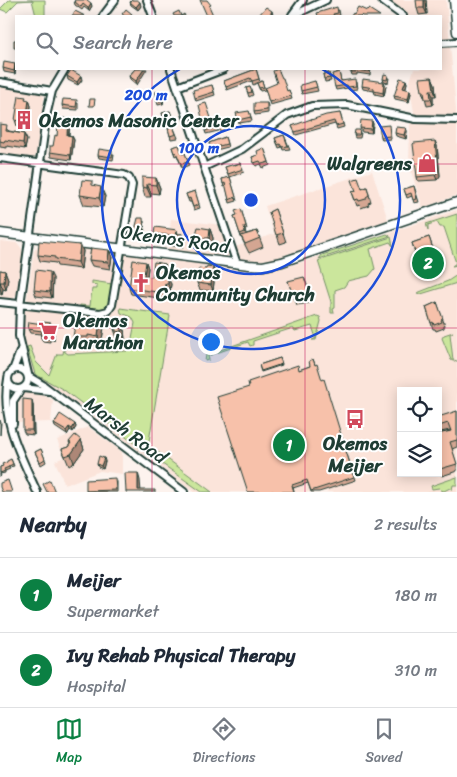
<!DOCTYPE html>
<html lang="en">
<head>
<meta charset="utf-8">
<style>
	:root { --surface:#fff; --page:#f2f2f3; --text:#1f2937; --muted:#747a83; --line:#e0e1e3; --accent:#0b8043 }
	body { margin:0; font-family:Sriracha,sans-serif; background:var(--page); color:var(--text) }
	.controls { position:absolute; right:15px; bottom:15px; display:grid; overflow:hidden; border-radius:0px; box-shadow:0 2px 12px #0003 }
	.controls button { width:45px; height:45px; display:grid; place-items:center; padding:0; border:0; border-bottom:1px solid var(--line); background:var(--surface); color:var(--text); font:25px sans-serif }
	.you { position:absolute; left:210px; top:341px; width:18px; height:18px; margin:-12px; border:4px solid #fff; border-radius:50%; background:#1a73e8; box-shadow:0 0 0 8px #1a73e833 }
	.badge { display:grid; place-items:center; width:32px; height:32px; border-radius:50%; background:var(--accent); color:#fff; font-size:16px; font-weight:700 }
	.pin { position:absolute; translate:-50% -50%; border:2px solid #fff; box-shadow:0 1px 5px #0006 }
	.list { margin:0; padding:0; list-style:none }
	h2 { display:flex; justify-content:space-between; align-items:center; height:65px; margin:0; padding:0 20px; font-size:21px }
	h2 small { font-size:16px; font-weight:400; color:var(--muted) }
	.list li { display:grid; grid-template-columns:32px 1fr auto; gap:15px; align-items:center; box-sizing:border-box; height:75px; padding:0 20px; border-top:1px solid var(--line) }
	.list b { display:block; font-size:19px; white-space:nowrap }
	.list p { margin:0; font-size:16px; white-space:nowrap; color:var(--muted) }
	.list em { font-size:16px; font-style:normal; color:var(--muted) }
	.icon { flex:none; width:28px; height:28px; fill:none; stroke:currentColor; stroke-width:2; stroke-linecap:round; stroke-linejoin:round }
	.map { position:relative; flex:none; width:457px; height:492px; overflow:hidden }
	.search { position:absolute; background:var(--surface); box-shadow:0 2px 12px #0003; left:15px; right:15px; top:15px; height:55px; display:flex; align-items:center; gap:12px; box-sizing:border-box; padding:0 18px; border-radius:0px; color:var(--muted); font-size:19px }
	.sheet { height:215px; background:var(--surface) }
	nav { display:flex; justify-content:space-around; align-items:center; box-sizing:border-box; height:70px; border-top:1px solid var(--line); background:var(--surface); font-size:14px; color:var(--muted) }
	nav a { display:grid; justify-items:center; gap:2px }
	nav .on { color:var(--accent) }
	.map>svg:first-child { display:block }
	.built { fill:#fbe4da; fill-rule:evenodd }
	.green { fill:#cbe69c; stroke:#759268 }
	.lines { fill:none; stroke-linecap:round; stroke-linejoin:round }
	.minor-casing { stroke:#1f3d34; stroke-width:10 }
	.major-casing { stroke:#1f3d34; stroke-width:11 }
	.minor { stroke:#fff; stroke-width:6 }
	.major { stroke:#fff; stroke-width:8 }
	.wall { fill:#d4a692; stroke:#1f3d34 }
	.shaded-wall { fill:#ad8777; stroke:#1f3d34 }
	.building { fill:#f7c1aa; stroke:#1f3d34 }
	.grid { fill:none; stroke:#c2185b; stroke-width:1; stroke-opacity:0.55 }
	.ring { fill:none; stroke:#1d4ed8; stroke-width:2.5 }
	.labels { text-anchor:middle; dominant-baseline:central; stroke-width:4; stroke-linejoin:round; paint-order:stroke }
	.poi-label { font-size:19px; font-weight:bold; fill:#1f3d34; stroke:#fff; text-anchor:start }
	.street-label { font-size:19px; fill:#1f3d34; stroke:#fff }
	.centre { fill:#1d4ed8; stroke:#fff; stroke-width:2.5 }
	.ring-label { font-size:15px; text-anchor:middle; font-weight:bold; fill:#1d4ed8; stroke:#fff; stroke-width:4; stroke-linejoin:round; paint-order:stroke }
</style>
</head>
<body>
<div class="map">
<svg width="457" height="492" viewBox="0 0 457 492">
	<rect width="100%" height="100%" fill="#fdf3ee"/>
	<filter id="ink" filterUnits="userSpaceOnUse"><feTurbulence type="fractalNoise" baseFrequency=".02" numOctaves="2"/><feDisplacementMap in="SourceGraphic" scale="10" xChannelSelector="R" yChannelSelector="G"/><feConvolveMatrix kernelMatrix="1 2 1 2 8 2 1 2 1" color-interpolation-filters="sRGB"/></filter>
	<g filter="url(#ink)">
		<path class="built" d="M393,0h53l11,121v74l-34,13 -14,-43 1,-40 4,-13 -5,-28 5,-15h27v-53h-33l-15,-12z
			M0,85l41,6 2,2 1,4 -8,58 -3,4 -33,-4z
			M372,171l16,49 -115,39 -21,2 -11,-2 -2,-2 -4,-10 39,-13 -9,-28z
			M457,210v282h-263l-136,-102 -21,-11 -6,-5 -6,-29 -2,-18 11,-76 6,-8 74,9 136,19h15l22,-4zM401,391h37v82h-37z
			M171,219l51,6 9,29 -5,3 -58,-7z
			M0,241l17,2 3,3 3,6 -6,42 -5,6 -12,-1z
			M27,391l10,1 16,8 -2,22 -36,1 -1,-18 6,-11z
			M88,427l34,25v22l-22,-3 -35,14 -10,-24 9,-4 -7,-17z"/>
		<path class="green" d="M9,0h36v16h-9l-4,-16 -14,1 -11,11 -7,-3z
			M457,214v51l-5,1 4,-3 -12,-36h-4l-3,-5 -9,3v5l-2,-6z
			M387,234l3,2 -71,23 3,-4z
			M391,237l2,9 -3,-4 -20,7 5,20 -6,7 -21,5 -4,6 -9,3v18l-2,1 1,4h-3v-11l-13,-41z
			M457,275v8l-36,11 -4,-1 31,-12z
			M92,281l20,3 -3,19 -4,6 -25,-2v-2l10,1 2,-17h5v-4l-5,-1z
			M120,308l50,7 -23,138 -83,-63 -29,-16 -8,-27 3,-1 6,16 13,13 8,-21h6l1,-6 1,4 3,2 59,-3 3,-3 5,-25 -3,-6 -11,-4z
			M317,316l3,1 1,4 -5,19h-4l4,-2 -4,-12 -17,5 -2,-3 -40,13v4l-3,1 -2,-4 -40,14 1,4 -4,1 1,-6z
			M453,332l-3,2 3,26 4,1h-4l-2,-1 -9,-22 2,-3z
			M158,452l54,40h-10l-44,-31z
			M457,477v8h-4l-1,5 -2,-2 -6,3 -3,-1 -2,-2 -7,1 -1,-3z"/>
		<g class="lines">
			<g class="minor-casing">
				<path id="minor" d="M147,0l6,16
					M381,0l22,16
					M292,15l11,-15
					M103,16l12,-16
					M292,16l34,-16
					M441,43l16,-1
					M171,69l66,195
					M0,82l52,9
					M177,87l47,-18
					M0,158l124,17 5,3 3,7 -20,120 -4,6 -8,2 -100,-11
					M204,167l38,-18 45,-34 25,-9 35,-1 69,14 41,1
					M8 379a10 10 0 1 1 20 0a10 10 0 1 1-20 0Z
					M13,370l8,-21
					M28,374l-9,-38 1,-31 27,-193 5,-21 13,-22
					M28,376l15,9 141,107
					M8,379c-8,40 13,77 29,113
					M23,388l26,3
					M13,424v-23l8,-12"/>
			</g>
			<g class="major-casing">
				<path id="major" d="M454,0l3,32
					M0,233l249,32 14,1 19,-4 175,-60"/>
			</g>
			<use href="#minor" class="minor"/>
			<use href="#major" class="major"/>
		</g>
		<path class="wall" d="M426,0l1,14 -8,1 -2,-7z
			M74,1l18,5 -3,5 -5,-4 -2,3 -7,-5z
			M130,2l11,4 -3,4 -7,-5z
			M339,10l1,6h-22z
			M15,64v10l-11,-2 -1,-4z
			M135,69l2,16 -7,-6 -1,-3z
			M256,69l4,13 2,-1 3,9 -5,1 -3,-8 -4,2 -1,-4 -25,9 -3,-9z
			M348,69h23l-1,6 -13,-2v2h-5l-1,-3 -2,-1z
			M339,72l2,9 15,1 1,7 -8,1 -1,-2 -12,2 -1,-3z
			M329,73l2,8 -6,1 -2,-8z
			M67,76l15,4 -4,5 -10,-5z
			M432,77l3,7 1,12h-3v9l-6,1 -2,-9h-1l-2,-6z
			M389,78l-1,5 -4,-1 -1,-3z
			M406,80l1,3 -2,6 6,4 -2,9 -14,-3 -1,-3z
			M315,81l3,10 -16,3 -1,-3z
			M212,85l3,10 -19,6 -1,-3z
			M362,86h24l-2,10 -9,-2 -1,-3 -11,-2z
			M250,87l3,8 -4,2 -3,-9z
			M265,88l22,3 2,-1 3,9 -22,6z
			M163,91l1,4 -1,9 -5,1 -1,-4z
			M29,100l2,6 -3,22 -11,-2 -2,-6z
			M78,103v7l-15,-1 -1,-4z
			M267,103l1,3v7l-13,2 -1,-3z
			M170,111l5,14 -5,2 -2,-4 -2,1 -4,-11z
			M249,111l3,10 -13,2 -1,-3z
			M340,113l4,14 -7,2 -2,-5 -39,11 -4,-9z
			M372,121l1,3 -1,9 -10,-1 -2,-4z
			M70,123l-1,12 3,1 2,4 -3,20 -20,-3 -1,-5 3,-6 9,-22z
			M0,124l9,7 15,3 3,6 -2,9 -18,-3v2l-7,-1z
			M213,124h2l3,7 -12,3 -1,-3z
			M173,126l5,12 -7,1 -3,-11z
			M390,128l1,11 -9,1 -1,-3z
			M406,128l1,3 -1,8 -10,-3 -1,-3z
			M361,133l-1,5h-5l-1,-3z
			M284,135l6,14 -7,1 -1,-3 -3,1 -4,-10z
			M225,137l3,10 -16,4 -3,-8z
			M435,141l2,5 3,30 -3,4 -19,1 -1,-4z
			M172,147l10,7 3,-1 4,12 -7,3 -5,-13 -2,1z
			M264,148l6,17 -7,3 -2,-4 -5,2 -4,-9 6,-2z
			M114,154l-1,6 -14,-2 -1,-3z
			M240,163l4,9 -14,5 7,24 -7,2 -4,-17 -2,1 -2,-8 7,-2 -4,-10z
			M156,178l4,10 -1,6 -8,-1v4h-6l-3,-10z
			M94,186l11,10 -2,11 -19,-2 -4,-10z
			M414,186l5,16 -5,1 -2,-7 -5,2 -3,-9z
			M367,187l4,15 -3,1 1,2 -8,3 -1,-3 -3,1 -5,-14z
			M195,191l5,17 -6,2 -3,-8h-2l-3,-8z
			M241,209l6,20 -2,1 1,4 11,-3 6,16 -14,6 -8,-16 -7,-21 3,-1z
			M275,209l11,33 -6,2 -11,-32z
			M144,221l1,13h-9l-1,-4z
			M210,229l3,9 -1,9h-11l-5,-13z
			M177,230l1,4h4l2,7 -1,6 -11,-1 -2,-4 -13,-1 -3,-7z
			M429,237l12,35 -18,5 -11,-34z
			M80,245l3,6 -2,18 -24,-3 -1,-3 -16,-2 -2,-6z
			M112,257l-2,12 -18,-3 -3,-6z
			M146,262l2,6 -1,9h5l15,-7 -1,7 5,7 -1,7 -3,-1 -1,9 -35,-5 -2,-6z
			M0,270l5,1 3,8 -2,11 -3,-1 -1,6 -2,-1z
			M215,273l-2,18 -13,-1 -3,-7z
			M53,278l-1,20 -16,-2 -2,-6z
			M288,281l24,19 -3,3 -12,2z
			M437,302l8,24h-1v2l-8,3 -1,-2h-2l-7,-22z
			M52,327v4h1l1,4v5h-4v2l-7,-1 -2,-3 1,-4 -12,-1 -2,-4z
			M104,327l-3,19 -9,-1 -1,1h-14l-4,-9z
			M114,329h10l1,11 -6,1 -1,-3h-1z
			M280,358l2,7 -21,7 -2,-7z
			M313,359l43,121 -37,12h-8l-3,-9 -15,5 1,4h-46l51,-122 11,-4z
			M33,404l1,31 -9,-1 -2,-4z
			M457,411v36l-5,2 5,16v6l-15,5 -2,-6 -2,1v-37l13,-3 -1,-1 -9,2 -3,-8z
			M54,424h21l1,3 -3,5 -3,-2 -3,5 -12,-8z
			M81,440l3,9 -10,14 -5,3 -7,-17 6,-2 2,-3 -1,-2z
			M41,449l5,13 -5,3 -6,-13z
			M11,459l3,7 -5,1 1,2 -5,2v2l-5,1 1,2 -1,1v-10l3,-1z
			M105,461l-2,8 -5,-2 -1,-3z
			M117,482v10h-30l-1,-1z"/>
		<path class="shaded-wall" d="M424,0h2l1,14 -3,-6z
			M140,2l1,4 -3,4 -2,-3z
			M91,3l1,3 -3,5 -1,-3z
			M272,11l1,4 -1,1h-3z
			M15,64l1,3 -1,7 -1,-3z
			M144,69h3l-10,16 -1,-4z
			M81,76l1,4 -4,5 -1,-3z
			M432,77l3,7 1,12 -2,-6z
			M406,80l1,3 -2,9 -2,-4z
			M384,82l2,4 -2,10 -1,-3z
			M410,90l1,3 -2,9 -1,-3z
			M430,90l3,6v9l-2,-6z
			M163,91l1,4 -1,9 -1,-3z
			M29,100l2,6 -3,22 -2,-6z
			M68,119l2,4 -2,17 -1,-5z
			M372,121l1,3 -1,9 -1,-4z
			M406,128l1,3 -1,8 -2,-4z
			M24,134l3,6 -2,9 -2,-6z
			M72,136l2,4 -3,20 -1,-5z
			M435,141l2,5 3,30 -3,4 -2,-5z
			M156,178l4,10 -1,6 -3,-9z
			M147,184l4,9v4l-4,-9z
			M101,187l4,9 -2,11 -4,-9z
			M210,229l3,9 -1,9 -3,-9z
			M182,234l2,7 -1,6 -2,-7z
			M80,245l3,6 -2,18 -3,-7z
			M109,250l3,7 -2,12 -2,-7z
			M146,262l2,6 -2,15 -2,-7z
			M165,264l2,6 -2,13 -2,-6z
			M213,267l2,6 -2,18 -2,-6z
			M5,271l3,8 -2,11 -2,-8z
			M50,272l3,6 -1,20 -2,-6z
			M304,277l8,23 -3,3 -3,-7z
			M168,278l3,6 -1,7 -2,-7z
			M0,282l3,7 -1,6 -2,-7z
			M165,284l2,6 -1,9 -2,-6z
			M100,318l4,9 -3,19 -3,-9z
			M121,320l3,9 1,11 -4,-9z
			M53,331l1,4v5l-2,-3z
			M32,400l1,4 1,31 -2,-5z
			M0,420l1,3 -1,12z
			M75,424l1,3 -3,5 -1,-3z
			M69,427l1,3 -3,5 -1,-4z
			M81,440l3,9 -10,14 -3,-9z
			M104,458l1,3 -2,8 -2,-3z
			M138,473l2,7 1,12 -3,-2z"/>
		<path class="building" d="M75,0h12l4,3 -3,5 -5,-4 -2,3 -7,-6z
			M132,0h5l3,2 -4,5 -6,-5z
			M200,0h7l4,5 -2,1 4,9 -6,1z
			M416,0h8v8h-7z
			M266,7l6,4 -3,5h-11z
			M337,7l1,6 -5,1 1,2h-16l-1,-3z
			M358,7l9,4 2,-2 11,7h-18l-1,-1 -1,1h-9l2,-3 1,1z
			M126,9l6,5 -1,2h-6l-3,-2z
			M75,11l10,5h-13z
			M179,11l2,5 3,-2 1,2h-11l-1,-2z
			M14,40h2v8h-2z
			M4,62l11,2 -1,7 -11,-3z
			M135,69h9l-8,12 -7,-5z
			M256,69l3,10 -7,2 -2,-3 -24,9 -2,-6z
			M278,69l4,9h1l4,13 2,-1 2,6 -22,6 -4,-14 12,-5 -4,-12z
			M351,69h19l-1,3 -13,-2v2h-5z
			M71,70l10,6 -4,6 -10,-6z
			M339,72l2,9 14,-2 1,7 -8,1 -1,-2 -12,2 -3,-13z
			M329,73l1,5 -6,1 -1,-5z
			M384,74l4,1 -1,5 -4,-1z
			M432,77l2,13h-4l1,9h-6l-1,-8h-2l-2,-13z
			M400,78l6,2 -3,8 7,2 -2,9 -14,-3z
			M363,79l21,3 -1,11 -9,-2v-3l-12,-2z
			M262,81l2,6 -5,1 -2,-5z
			M315,81l2,6 -16,4 -1,-6z
			M212,85l2,7 -19,6 -2,-8z
			M250,87l2,5 -4,1 -2,-5z
			M163,91l-1,10h-5l-2,-9z
			M19,96l7,1 -1,2 4,1 -3,22 -11,-2z
			M63,99l14,1 -1,7 -14,-2z
			M90,99h5l-1,7h-5z
			M206,103l7,21h2l1,3 -11,4 -6,-26z
			M254,103h13v7l-13,2z
			M170,111l4,11 -5,2 -2,-4 -2,1 -3,-8z
			M249,111l2,6 -13,3 -2,-7z
			M340,113l3,11 -7,2 -2,-5 -39,11 -3,-6 19,-7v1l15,-5z
			M63,118l5,1 -1,16 5,1 -2,19 -20,-3v-6h3l2,-11 2,1 1,-12h4z
			M361,120l11,1 -1,8 -11,-1z
			M0,124l7,1 -1,6 18,3 -1,9 -18,-3 -1,2 -4,-1z
			M389,125l1,11 -9,1 -2,-11z
			M173,126l3,8 -6,2 -2,-8z
			M223,126l1,4 -4,2 -2,-4z
			M396,127l10,1 -2,7 -9,-2z
			M355,130h5l-1,5h-5z
			M284,135l4,11 -6,1 -2,-3 -2,1 -3,-7z
			M225,137l2,7 -16,4 -2,-5z
			M435,141l3,31 -3,3 -18,2 -4,-33 1,-1z
			M179,145l3,9 3,-1 3,9 -7,2 -5,-12 -2,1 -2,-6z
			M264,148l5,14 -7,2 -2,-3 -6,2 -2,-6 6,-2 -1,-4z
			M99,149l13,2v6l-14,-2z
			M240,163l3,6 -15,5 -3,-7 10,-3v1z
			M142,177l14,1v7l-9,-1v4l-5,-1z
			M230,177l6,20 -7,3 -4,-17 -2,1 -1,-5z
			M358,178l4,11 5,-2 2,8 -3,2v2l-7,2 -1,-2 -3,1 -3,-8 4,-1 -4,-11z
			M82,180l10,1v4l9,2 -2,11 -19,-3z
			M414,186l3,13 -4,1 -2,-7 -5,2 -2,-6z
			M195,191l4,13 -6,3 -3,-9 -2,1 -2,-5z
			M241,209l5,17 -2,1 1,5 -5,2 -6,-18 3,-1 -2,-4z
			M275,209l8,24 -7,2 -7,-23z
			M138,218h5l1,13 -9,-1z
			M155,227l22,3 -1,4h6l-1,6 -12,-1 1,-4 -16,-1z
			M198,227l12,2 -1,9h-12l1,-4h-2z
			M257,231l3,7 -15,6 -4,-8z
			M429,237l10,30 -17,6 -10,-30z
			M39,241l41,4 -2,17 -23,-3v-2l-17,-2z
			M91,248l18,2 -1,12 -19,-2z
			M133,260l13,2 -2,14 8,1 2,-15 11,2 -2,13 5,1v6h-3l-1,9 -35,-5z
			M207,266l6,1 -2,18 -14,-2 2,-15 7,1z
			M0,270l5,1 -1,11h-4v2z
			M36,270l14,2v20l-16,-2z
			M304,277l6,17 -4,2 -12,3 -6,-18z
			M437,302l6,17 -2,1 1,2 -8,3 -1,-3 -2,1 -5,-16z
			M77,314l23,4 -2,19 -10,-2v2h-15z
			M114,320h7v11l-5,1v-3h-2z
			M29,322l14,2v-2l8,1 -1,8h3l-1,6 -3,-1v3l-8,-1 1,-7 -14,-2z
			M280,358l2,6 -21,7 -2,-6z
			M313,359l2,6 2,-1 5,16 2,-1 30,98 -43,14 -4,-11 -15,5 2,7h-20l-1,-1 -2,1h-23l-31,-95 32,-10 -1,-5 50,-17 1,5 11,-4 -1,-5z
			M23,399l9,1v30h-9z
			M457,411v29l-7,2 7,22 -17,5 -2,-5v-30l13,-3 -3,-8 -9,3 -1,-9z
			M60,414l15,10 -3,5 -3,-2 -3,4 -12,-7z
			M75,435l6,5 -10,14 -6,2 -3,-7 6,-2 3,-4 -2,-1z
			M41,449l4,10 -5,3 -5,-10z
			M99,456l5,2 -3,8 -4,-2z
			M11,459l2,5 -4,2v1l-5,2 1,2 -5,2v-6l3,-1 -1,-2 5,-2v-1z
			M125,473h13v17h17v2h-29z
			M115,478l1,12 -30,1v-11z
			M8,480l4,12h-10l-2,-5v-4z
			M50,480l5,12h-8l-4,-8z"/>
	</g>
	<path class="grid" d="M152,0v16M305,0v16M152,69v423M305,69v423M0,164h457M0,328h457"/>
	<g class="ring">
		<circle cx="251" cy="200" r="74"/>
		<path d="M322 69A149 149 0 1 1 180 69"/>
	</g>
	<defs>
		<g id="building-bare" transform="scale(1.5)"><path d="M-4-6H4V6H1V3H-1V6H-4ZM-2.5-4.3h1.7v1.8h-1.7ZM.8-4.3h1.7v1.8H.8ZM-2.5-1h1.7V.8h-1.7ZM.8-1h1.7V.8H.8Z" fill="#d1495b" stroke="#fff" stroke-width="2.5" paint-order="stroke"/></g>
		<g id="shop-bare" transform="scale(1.5)"><path d="M-5-2.5h2.3a2.7 3.5 0 0 1 5.4 0H5L5.5 6h-11ZM-1.5-2.5h3a1.5 2.3 0 0 0-3 0Z" fill="#d1495b" stroke="#fff" stroke-width="2.5" paint-order="stroke"/></g>
		<g id="church-bare" transform="scale(1.5)"><path d="M-1.2-6h2.4v3.5h3.3v2.4h-3.3V6h-2.4V-.1h-3.3v-2.4h3.3Z" fill="#d1495b" stroke="#fff" stroke-width="2.5" paint-order="stroke"/></g>
		<g id="supermarket-bare" transform="scale(1.5)"><path d="M-6-5.5h2.5l.6 2H6L4.5 2H-2.5L-4.4-4H-6ZM-1.5 3.2a1.3 1.3 0 1 0 .1 0ZM3 3.2a1.3 1.3 0 1 0 .1 0Z" fill="#d1495b" stroke="#fff" stroke-width="2.5" paint-order="stroke"/></g>
		<g id="bus-bare" transform="scale(1.5)"><path d="M-5-6H5V4H4V6H2V4H-2V6H-4V4H-5ZM-3.5-4V0h7V-4ZM-3.5 1.2v1.5H-2V1.2ZM2 1.2v1.5H3.5V1.2Z" fill="#d1495b" stroke="#fff" stroke-width="2.5" paint-order="stroke"/></g>
	</defs>
	<g fill-rule="evenodd">
		<use href="#building-bare" x="24" y="120"/>
		<use href="#shop-bare" x="427" y="163"/>
		<use href="#church-bare" x="141" y="283"/>
		<use href="#supermarket-bare" x="48" y="331"/>
		<use href="#bus-bare" x="355" y="419"/>
	</g>
	<g class="labels">
		<g class="poi-label">
			<text x="39" y="120">Okemos Masonic Center</text>
			<text x="412" y="163" text-anchor="end">Walgreens</text>
			<text x="156" y="272">Okemos<tspan x="156" dy="22">Community Church</tspan></text>
			<text x="63" y="320">Okemos<tspan x="63" dy="22">Marathon</tspan></text>
			<text x="355" y="443" text-anchor="middle">Okemos<tspan x="355" dy="22">Meijer</tspan></text>
		</g>
		<g class="street-label">
			<text transform="translate(175 239) rotate(8)">Okemos Road</text>
			<text transform="translate(126 430) rotate(37)">Marsh Road</text>
		</g>
	</g>
	<circle cx="251" cy="200" r="8" class="centre"/>
	<g class="ring-label">
		<text x="146" y="100">200 m</text>
		<text x="199" y="153">100 m</text>
	</g>
</svg>
<div class="controls">
<button><svg class="icon" aria-label="locate" viewBox="0 0 24 24"><circle cx="12" cy="12" r="6"/><path d="M12 2v4M12 18v4M2 12h4M18 12h4"/></svg></button>
<button><svg class="icon" aria-label="layers" viewBox="0 0 24 24"><path d="M12 4l9 5-9 5-9-5zM3 14l9 5 9-5"/></svg></button>
</div>
<div class="you"></div>
<div class="pin badge" style="left:289px;top:445px">1</div>
<div class="pin badge" style="left:428px;top:263px">2</div>
<div class="search"><svg class="icon" aria-label="search" viewBox="0 0 24 24"><circle cx="10" cy="10" r="6"/><path d="M15 15l6 6"/></svg>Search here</div>
</div>
<section class="sheet">
<h2>Nearby<small>2 results</small></h2>
<ul class="list">
<li><span class="badge">1</span><div><b>Meijer</b><p>Supermarket</p></div><em>180 m</em></li>
<li><span class="badge">2</span><div><b>Ivy Rehab Physical Therapy</b><p>Hospital</p></div><em>310 m</em></li>
</ul>
</section>
<nav>
<a class="on"><svg class="icon" aria-label="map" viewBox="0 0 24 24"><path d="M3 6l6-2 6 2 6-2v14l-6 2-6-2-6 2zM9 4v14M15 6v14"/></svg>Map</a>
<a><svg class="icon" aria-label="directions" viewBox="0 0 24 24"><path d="M12 3l9 9-9 9-9-9zM9 14v-3h6M13 9l2 2-2 2"/></svg>Directions</a>
<a><svg class="icon" aria-label="saved" viewBox="0 0 24 24"><path d="M7 4h10v16l-5-4-5 4z"/></svg>Saved</a>
</nav>
</body>
</html>
